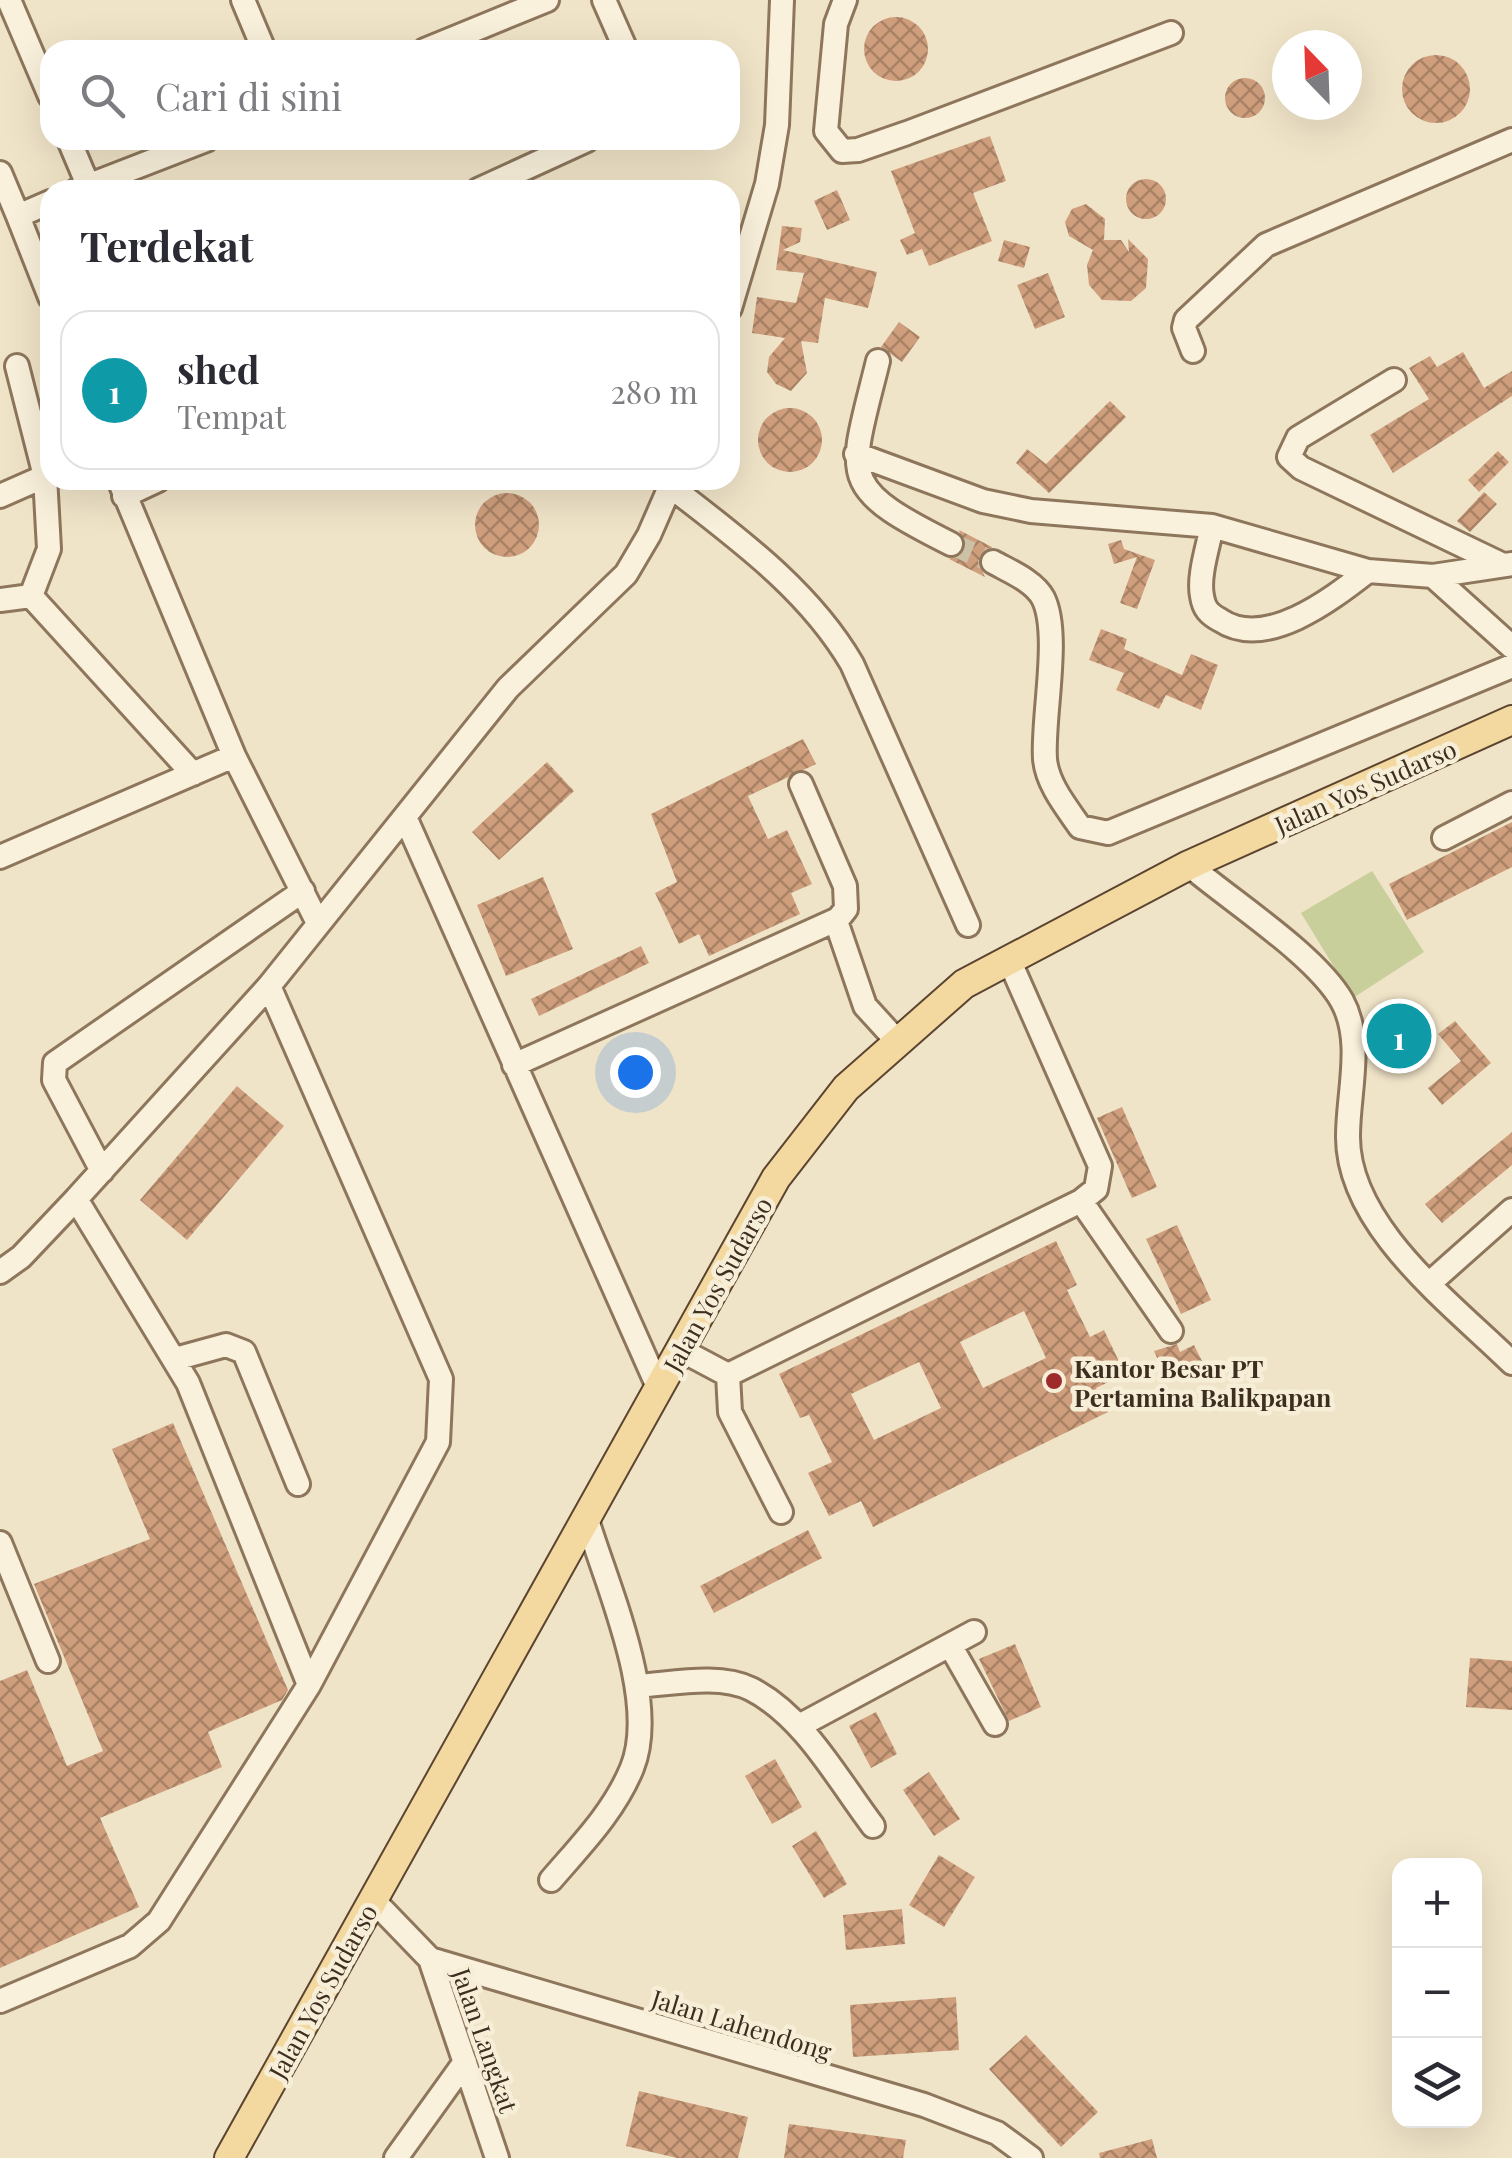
<!DOCTYPE html>
<html lang="id">
<head>
<meta charset="utf-8">
<style>
	:root { --surface:#fff; --page:#f2f2f3; --text:#2b2b33; --muted:#7c7c81; --line:#e1e1e2; --accent:#0b8043 }
	body { margin:0; font-family:"Playfair Display",serif; background:var(--page); color:var(--text) }
	.controls { position:absolute; right:30px; bottom:30px; display:grid; overflow:hidden; border-radius:20px; box-shadow:0 10px 40px #0002 }
	.controls button { width:90px; height:90px; display:grid; place-items:center; padding:0; border:0; border-bottom:2px solid var(--line); background:var(--surface); color:var(--text); font:50px sans-serif }
	.compass { position:absolute; left:1272px; top:30px; width:90px; height:90px; border-radius:50%; background:var(--surface); box-shadow:0 10px 40px #0002; rotate:337deg }
	.you { position:absolute; left:635px; top:1072px; width:35px; height:35px; margin:-25px; border:8px solid #fff; border-radius:50%; background:#1a73e8; box-shadow:0 0 0 15px #1a73e833 }
	.badge { display:grid; place-items:center; width:65px; height:65px; border-radius:50%; background:var(--accent); color:#fff; font-size:32px; font-weight:700 }
	.pin { position:absolute; translate:-50% -50%; border:5px solid #fff; box-shadow:0 2px 10px #0006 }
	.list { margin:0; padding:0; list-style:none }
	h2 { display:flex; justify-content:space-between; align-items:center; height:130px; margin:0; padding:0 40px; font-size:42px }
	h2 small { font-size:32px; font-weight:400; color:var(--muted) }
	.list li { display:grid; grid-template-columns:65px 1fr auto; gap:30px; align-items:center; box-sizing:border-box; height:160px; margin:0 20px 20px; padding:0 20px; border:2px solid var(--line); border-radius:30px }
	.list b { display:block; font-size:38px; white-space:nowrap }
	.list p { margin:0; font-size:32px; white-space:nowrap; color:var(--muted) }
	.list em { font-size:32px; font-style:normal; color:var(--muted) }
	.icon { flex:none; width:55px; height:55px; fill:none; stroke:currentColor; stroke-width:2; stroke-linecap:round; stroke-linejoin:round }
	.map { position:relative; flex:none; width:1512px; height:2158px; overflow:hidden }
	.search { position:absolute; background:var(--surface); box-shadow:0 10px 40px #0002; left:40px; top:40px; width:700px; height:110px; display:flex; align-items:center; gap:25px; box-sizing:border-box; padding:0 35px; border-radius:30px; color:var(--muted); font-size:38px }
	.panel { position:absolute; background:var(--surface); box-shadow:0 10px 40px #0002; left:40px; top:180px; width:700px; height:310px; border-radius:30px }
	.map>svg:first-child { display:block }
	.grass { fill:#c9cf9b }
	.building { fill:url(#building-cross-hatch); fill-rule:evenodd }
	.lines { fill:none; stroke-linecap:round; stroke-linejoin:round }
	.minor-tunnel { stroke:#ccc0a6; stroke-width:22; stroke-dasharray:22 11; stroke-linecap:butt }
	.minor-casing { stroke:#8d765c; stroke-width:28 }
	.major-casing { stroke:#5b4430; stroke-width:32 }
	.minor { stroke:#faf1dc; stroke-width:22 }
	.major { stroke:#f3d9a0; stroke-width:28 }
	.poi-dot { fill:#9e2a2b; stroke:#f7eed8; stroke-width:4 }
	.labels { text-anchor:middle; dominant-baseline:central; stroke-width:9; stroke-linejoin:round; paint-order:stroke }
	.street-label { font-size:25px; fill:#3d2e20; stroke:#f7eed8 }
	.poi-label { font-size:25px; font-weight:bold; fill:#3d2e20; stroke:#f7eed8; text-anchor:start }
</style>
</head>
<body>
<div class="map">
<svg width="1512" height="2158" viewBox="0 0 1512 2158">
	<defs>
		<pattern id="building-cross-hatch" width="8" height="8" patternUnits="userSpaceOnUse" patternTransform="scale(2.5)"><rect width="8" height="8" fill="#cf9f7d"/><path d="M0 0l8 8M0 8l8-8" fill="none" stroke="#a98266"/></pattern>
	</defs>
	<rect width="100%" height="100%" fill="#f0e4c8"/>
	<path class="grass" d="M1372,871l52,81 -71,46 -52,-85z"/>
	<path class="building" d="M864 49a32 32 0 1 1 64 0a32 32 0 1 1-64 0Z
		M1402 89a34 34 0 1 1 68 0a34 34 0 1 1-68 0Z
		M1225 98a20 20 0 1 1 40 0a20 20 0 1 1-40 0Z
		M990,136l16,45 -33,12 19,48 -63,25 -7,-17 -15,6 -7,-15 15,-7 -24,-62z
		M1126 199a20 20 0 1 1 40 0a20 20 0 1 1-40 0Z
		M837,190l13,30 -23,10 -13,-29z
		M1086,204l19,15 -1,21h17l8,12 -1,-13 20,20 -2,29 -15,13 -29,-1 -13,-15 -2,-20 6,-15 -24,-14 -4,-14 7,-13z
		M782,226l20,2 -2,14 -17,8 94,22 -9,36 -43,-10 -7,45 -17,-2 6,32 -16,18 -15,-7 -9,-12 2,-15 16,-19 -33,-5 5,-36 39,6 8,-30 -28,-3z
		M1004,240l26,7 -6,21 -26,-7z
		M1048,273l17,44 -30,12 -18,-44z
		M899,322l21,15 -18,25 -21,-15z
		M1463,352l21,36 28,-17v25l-119,77 -23,-38 59,-36 -20,-31 21,-12 7,11z
		M1110,401l16,16 -77,76 -33,-30 11,-14 19,15z
		M758 440a32 32 0 1 1 64 0a32 32 0 1 1-64 0Z
		M1498,451l11,11 -30,30 -11,-12z
		M1484,492l13,12 -27,28 -13,-11z
		M475 525a32 32 0 1 1 64 0a32 32 0 1 1-64 0Z
		M959,530l33,17 -14,14 7,16 -36,-18 16,-9z
		M1121,540l3,9 31,11 -18,49 -17,-6 17,-46 -23,7 -6,-20z
		M1101,629l26,10 -3,10 58,26 9,-21 27,11 -17,45 -35,-15 -7,14 -43,-19 8,-17 -35,-13z
		M803,739l13,25 -68,32 20,43 19,-9 25,54 -21,9 9,21 -91,42 -10,-22 -20,10 -24,-51 22,-11 -26,-68z
		M547,762l27,29 -75,69 -27,-28z
		M1512,822v45l-105,53 -18,-36z
		M543,877l30,72 -67,27 -29,-71z
		M641,946l8,17 -110,53 -8,-17z
		M1455,1021l36,42 -49,42 -14,-17 33,-27 -23,-27z
		M237,1086l47,40 -97,114 -47,-40z
		M1122,1107l35,80 -25,11 -35,-80z
		M1512,1132v33l-70,58 -17,-19z
		M1177,1225l34,75 -30,14 -35,-75z
		M1056,1241l21,44 -10,5 23,47 14,-7 21,44 -29,14 12,24 -235,115 -12,-26 -32,15 -21,-43 24,-11 -23,-47 -9,3 -21,-44zM1024,1311l22,47 -63,30 -23,-46zM919,1362l22,46 -67,32 -23,-46z
		M1177,1344l3,8 14,-7 8,16 -35,19 -13,-29z
		M173,1423l115,267 -6,10 -74,32 14,35 -122,51 39,89 -139,61v-287l27,-11 40,96 36,-15 -69,-167 116,-45 -38,-90z
		M808,1530l14,28 -108,55 -14,-27z
		M1015,1644l26,63 -32,14 -30,-62z
		M1470,1658l42,3v49l-46,-3z
		M876,1712l21,42 -26,14 -22,-42z
		M775,1759l27,48 -30,17 -27,-48z
		M929,1772l31,47 -26,17 -31,-46z
		M816,1831l31,53 -23,14 -32,-52z
		M939,1855l36,22 -31,50 -35,-22z
		M902,1909l3,35 -59,6 -3,-35z
		M956,1997l3,53 -106,7 -3,-52z
		M1026,2035l72,77 -37,35 -72,-78z
		M639,2091l109,26 -10,41h-61l-51,-12z
		M789,2124l117,16 -3,18h-119z
		M1152,2139l5,19h-57l-1,-5z"/>
	<g class="lines">
		<path class="minor-tunnel" d="M951,544l42,18"/>
		<g class="minor-casing">
			<path id="minor" d="M9,0l41,96
				M243,0l21,50
				M604,0l22,50
				M845,0l-9,24 -10,107 16,20 16,-1 49,-17 264,-100
				M425,50l122,-50
				M69,140l19,45
				M0,173l18,43
				M77,190l129,-50
				M478,190l109,-50
				M50,202l-32,14 32,81
				M730,308l37,-124 10,-59 5,-125
				M1193,351l-9,-23 2,-8 80,-75 246,-105
				M878,361c-29,118 -43,125 73,183
				M17,366l28,110 4,73 -18,47
				M1394,380l-96,58 -9,19 12,11 202,97
				M856,454l127,47 48,10 181,15 156,45 65,5 79,-12
				M119,480l115,276 83,165
				M670,486c67,52 139,104 182,178l116,261
				M0,496l50,-22
				M124,496l34,-16
				M1212,526c-4,21 -14,50 -10,70 2,13 7,18 18,24 46,31 113,-22 148,-49
				M993,562c16,9 41,19 50,36 18,35 -1,121 2,161 2,25 22,49 35,68l28,6 404,-167
				M1433,576l79,71
				M0,600l31,-4 162,178
				M405,817l254,572
				M1444,838l68,-35
				M0,857l234,-101
				M1189,865c42,36 127,90 153,136 22,40 6,91 6,135 -1,90 104,168 164,227
				M836,921l29,85 32,35
				M269,986l172,393 -3,63 -129,243
				M514,1065l324,-146 8,-10 -1,-23 -44,-102
				M102,1171l-48,-91 1,-17 248,-172
				M1081,1201l90,130
				M0,1272l21,-15 55,-58 193,-213 239,-298 118,-114 23,-39 24,-55
				M1431,1282l81,-72
				M681,1350l47,25
				M175,1359l51,-14 18,7 54,132
				M728,1375l353,-174 15,-12 4,-23 -90,-204
				M728,1375l2,37 51,100
				M0,1543l48,118
				M950,1645l45,79
				M637,1686c34,-2 82,-13 114,3 53,27 87,91 122,137
				M799,1726l175,-94
				M551,1880c30,-35 63,-68 81,-112 27,-66 -24,-180 -44,-245
				M374,1901l56,58 67,199
				M430,1959l494,146 73,28 34,25
				M0,2001l130,-55 29,-25 150,-236 -121,-302 -112,-184
				M396,2158l69,-96"/>
		</g>
		<g class="major-casing">
			<path id="major" d="M229,2158l547,-980 70,-90 118,-104 225,-119 323,-145"/>
		</g>
		<use href="#minor" class="minor"/>
		<use href="#major" class="major"/>
	</g>
	<circle class="poi-dot" cx="1054" cy="1381" r="10"/>
	<g class="labels">
		<g class="street-label">
			<text transform="translate(1365 786) rotate(-24)">Jalan Yos Sudarso</text>
			<text transform="translate(717 1284) rotate(-61)">Jalan Yos Sudarso</text>
			<text transform="translate(322 1991) rotate(-61)">Jalan Yos Sudarso</text>
			<text transform="translate(742 2024) rotate(17)">Jalan Lahendong</text>
			<text transform="translate(486 2040) rotate(71)">Jalan Langkat</text>
		</g>
		<g class="poi-label">
			<text x="1074" y="1367">Kantor Besar PT<tspan x="1074" dy="29">Pertamina Balikpapan</tspan></text>
		</g>
	</g>
</svg>
<div class="controls">
<button>+</button>
<button>−</button>
<button><svg class="icon" aria-label="layers" viewBox="0 0 24 24"><path d="M12 4l9 5-9 5-9-5zM3 14l9 5 9-5"/></svg></button>
</div>
<svg class="compass" viewBox="-18 -18 36 36"><path d="M0-13l5 13h-10z" fill="#e53935"/><path d="M0 13l5-13h-10z" fill="#7c7c81"/></svg>
<div class="you"></div>
<div class="pin badge" style="left:1399px;top:1036px;background:#0f9aa8">1</div>
<div class="search"><svg class="icon" aria-label="search" viewBox="0 0 24 24"><circle cx="10" cy="10" r="6"/><path d="M15 15l6 6"/></svg>Cari di sini</div>
<section class="panel">
<h2>Terdekat<small></small></h2>
<ul class="list">
<li><span class="badge" style="background:#0f9aa8">1</span><div><b>shed</b><p>Tempat</p></div><em>280 m</em></li>
</ul>
</section>
</div>
</body>
</html>
